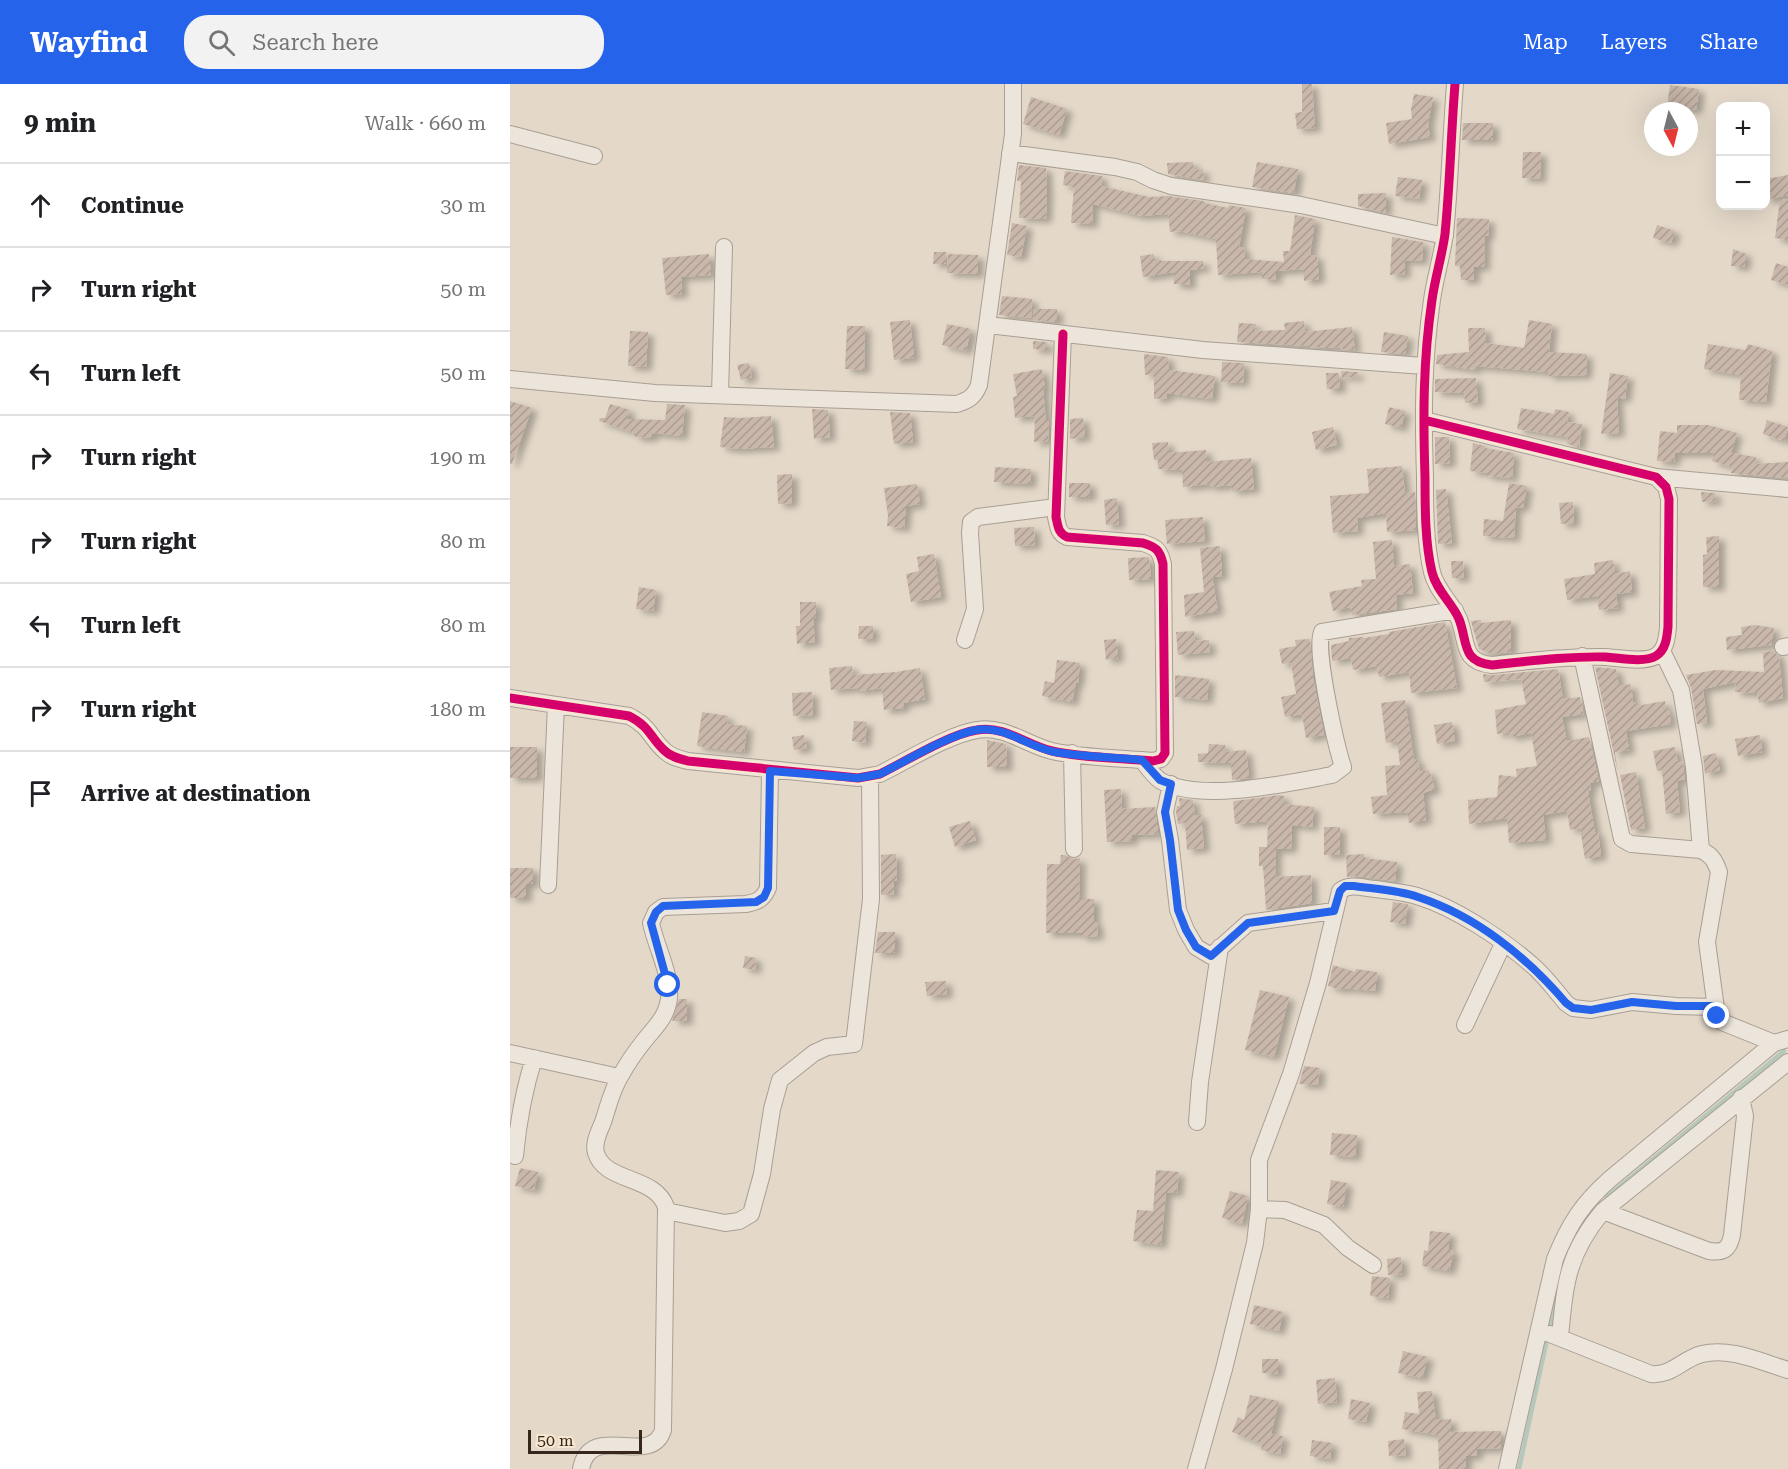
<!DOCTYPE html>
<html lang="en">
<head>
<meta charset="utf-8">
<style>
	:root { --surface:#fff; --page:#f2f2f2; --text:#202124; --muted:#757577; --line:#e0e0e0; --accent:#2563eb }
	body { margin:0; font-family:"Roboto Serif",serif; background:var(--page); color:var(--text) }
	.controls { position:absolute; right:18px; top:18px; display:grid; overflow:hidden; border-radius:12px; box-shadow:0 6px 24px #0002 }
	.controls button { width:54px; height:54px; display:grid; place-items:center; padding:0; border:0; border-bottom:2px solid var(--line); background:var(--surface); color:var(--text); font:30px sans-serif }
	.compass { position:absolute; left:1134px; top:18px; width:54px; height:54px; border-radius:50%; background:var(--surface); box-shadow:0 6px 24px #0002; rotate:173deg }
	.scale { position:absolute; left:18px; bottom:15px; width:114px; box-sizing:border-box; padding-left:6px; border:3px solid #37261b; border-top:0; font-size:16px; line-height:21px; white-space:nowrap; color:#37261b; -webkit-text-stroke:4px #f6e7ce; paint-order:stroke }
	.stop { position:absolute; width:18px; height:18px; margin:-14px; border:4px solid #2563eb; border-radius:50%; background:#fff }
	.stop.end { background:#2563eb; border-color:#fff; box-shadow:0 2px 6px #0008 }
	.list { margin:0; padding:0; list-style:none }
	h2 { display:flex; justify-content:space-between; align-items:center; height:78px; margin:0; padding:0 24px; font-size:26px }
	h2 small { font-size:20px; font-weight:400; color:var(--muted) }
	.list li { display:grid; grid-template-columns:39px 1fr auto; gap:18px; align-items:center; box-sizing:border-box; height:84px; padding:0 24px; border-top:2px solid var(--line) }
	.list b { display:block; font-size:22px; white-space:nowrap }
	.list em { font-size:20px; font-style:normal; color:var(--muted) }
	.icon { flex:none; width:33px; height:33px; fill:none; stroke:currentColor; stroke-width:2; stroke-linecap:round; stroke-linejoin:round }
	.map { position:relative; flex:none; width:1278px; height:1385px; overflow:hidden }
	header { display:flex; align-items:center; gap:36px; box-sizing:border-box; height:84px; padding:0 30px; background:var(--accent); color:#fff }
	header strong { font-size:28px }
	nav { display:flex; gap:33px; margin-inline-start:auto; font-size:21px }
	.search { width:420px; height:54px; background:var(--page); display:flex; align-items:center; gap:15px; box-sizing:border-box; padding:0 21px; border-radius:24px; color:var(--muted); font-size:22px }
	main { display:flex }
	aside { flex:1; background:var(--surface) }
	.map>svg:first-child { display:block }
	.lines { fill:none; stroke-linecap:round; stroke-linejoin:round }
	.stream { stroke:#b6c8bb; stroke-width:4.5 }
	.building { fill:url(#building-hatch); filter:url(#shadow) }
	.minor-casing { stroke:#a99e93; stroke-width:18 }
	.minor { stroke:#ece5db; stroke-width:16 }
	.cycleway-casing { stroke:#f6e7ce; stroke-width:13 }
	.cycleway { stroke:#d6006c; stroke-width:9 }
	.route { stroke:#2563eb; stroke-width:8 }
</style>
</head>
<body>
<header>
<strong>Wayfind</strong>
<div class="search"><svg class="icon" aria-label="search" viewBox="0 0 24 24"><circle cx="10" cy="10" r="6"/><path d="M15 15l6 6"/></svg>Search here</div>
<nav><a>Map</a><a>Layers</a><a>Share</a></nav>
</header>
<main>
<aside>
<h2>9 min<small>Walk · 660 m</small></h2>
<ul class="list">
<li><svg class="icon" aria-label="ahead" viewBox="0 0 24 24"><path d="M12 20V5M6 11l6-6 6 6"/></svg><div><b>Continue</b></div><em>30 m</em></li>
<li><svg class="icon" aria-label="right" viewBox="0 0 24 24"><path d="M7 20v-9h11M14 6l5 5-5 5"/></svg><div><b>Turn right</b></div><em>50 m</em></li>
<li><svg class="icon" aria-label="left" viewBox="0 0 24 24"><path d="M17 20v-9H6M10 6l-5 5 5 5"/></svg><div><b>Turn left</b></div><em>50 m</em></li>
<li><svg class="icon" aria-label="right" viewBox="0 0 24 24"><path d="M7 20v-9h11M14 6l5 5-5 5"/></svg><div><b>Turn right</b></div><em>190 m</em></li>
<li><svg class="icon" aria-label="right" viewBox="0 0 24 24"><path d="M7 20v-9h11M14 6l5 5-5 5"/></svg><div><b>Turn right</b></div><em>80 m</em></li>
<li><svg class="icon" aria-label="left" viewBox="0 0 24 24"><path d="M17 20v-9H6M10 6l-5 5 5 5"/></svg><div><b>Turn left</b></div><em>80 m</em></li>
<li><svg class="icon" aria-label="right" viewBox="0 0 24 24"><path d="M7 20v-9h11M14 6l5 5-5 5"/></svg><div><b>Turn right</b></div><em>180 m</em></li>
<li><svg class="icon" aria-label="arrive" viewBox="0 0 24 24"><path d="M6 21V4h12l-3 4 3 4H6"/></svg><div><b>Arrive at destination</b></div></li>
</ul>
</aside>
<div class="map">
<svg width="1278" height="1385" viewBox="0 0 1278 1385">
	<defs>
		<pattern id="building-hatch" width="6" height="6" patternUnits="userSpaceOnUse" patternTransform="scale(1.5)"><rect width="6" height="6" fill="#c8b7aa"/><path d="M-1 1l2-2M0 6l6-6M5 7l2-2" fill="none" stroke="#ac9d92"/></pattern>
		<filter id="shadow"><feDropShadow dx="6" dy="4" stdDeviation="3" flood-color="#0004"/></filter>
	</defs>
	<rect width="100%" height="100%" fill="#e4d9c9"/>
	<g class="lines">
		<path class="stream" d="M1097,1113l177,-146
			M1062,1161l18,-33 8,-7
			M1009,1385l38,-176"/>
	</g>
	<path class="building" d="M792,0h10l3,44 -18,1 -2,-16 7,-1z
		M1160,1l29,4 -3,21 -29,-4z
		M904,10l19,3 -5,27 2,13 -41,7 -3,-21 26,-4 -1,-9z
		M521,13l36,12 -8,26 -36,-11z
		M953,39h30v17h-31z
		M1013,68h18l-1,27 -18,-1z
		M683,78l1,8 9,-1 1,11 -36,-6 -1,-11z
		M747,78l41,7 -4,24 -42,-6z
		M509,81l27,3 1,26 -1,25 -27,-1 2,-37h-4z
		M555,87l37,5 -1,10 48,11 19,-1 36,5 1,2 23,5 1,-3 17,3 -7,39h5l1,12 39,3 -1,-11h7l5,-36 20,4 -5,37 7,-1 2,24 -15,2 -1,-12 -27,2v9l-14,-1v-7l-44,3 -2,-36 -37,-8 -9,1 -2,-18 -27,2 -48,-12 -1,20 -21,-1 3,-36 -11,-2z
		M1278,91v20l-22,5v-21z
		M888,93l24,3 -3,19 -24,-3z
		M876,109v20l-28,-7v-12z
		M1270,115l8,1v40l-13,-2z
		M947,134l32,1 -1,17h-3l-1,31h-10v13h-13l-1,-14h-5z
		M502,139l15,3 -6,31 -14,-2z
		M1147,141l18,6 -4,12 -18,-5z
		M882,153l31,5 -1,19 -18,-1 1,14 -15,1z
		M1223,165l13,5 -2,13 -13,-1z
		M424,168h12v12h-13z
		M199,170l2,21 -30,2 1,17 -16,1 -4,-37z
		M438,170l30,1v19l-31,-1z
		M644,170l1,7h48l1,7 -14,2v15l-16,-1v-12l-31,5 -3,-21z
		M1266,179l12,4v18l-17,-5z
		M492,212l30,3 -1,19 -32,-3z
		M524,225h23v13l-24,-2z
		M400,236l4,38 -20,2 -4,-38z
		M1019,236l23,4 -3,28 38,2 -1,21 -38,1v-4l-73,-6 1,4 -40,-6 1,-9 32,-3 -1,-24h17l1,15 38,5z
		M794,237l1,11 47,-5 3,23 -15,-1v-2l-14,1 -16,-1v-1l-73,-4 2,-19 17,1 -1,7 30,-1 -1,-7z
		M437,240l24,5 -5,22 -24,-6z
		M337,242h18l-1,44 -19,-1z
		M120,247l18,1 -2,35 -18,-1z
		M874,248l24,4 -3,18 -24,-2z
		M523,257l14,1v8l-14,-1z
		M1198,260l37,6 3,-6 24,7 -6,51 -27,-2 2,-25 -37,-6z
		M634,270l24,3 1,13 46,6 -3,23 -45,-6v5l-13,1v-25l-9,1z
		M712,278l22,1 -1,20 -22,-1z
		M239,279l3,14 -11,3 -4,-15z
		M532,285l3,19 -2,1 3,32h3l-1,20 -14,1 1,-26 -20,2 -2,-21 4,-1 -4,-22z
		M831,287l17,1v5h-16z
		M816,289h13l1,16h-13z
		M1100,289l18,3 -3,23 -8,-2 2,36 -18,1z
		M966,294l2,24 -13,1 -1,-10 -29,-1v-13z
		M0,317l22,7 -20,56h-2z
		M100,320l20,6 -3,9 38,1 2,-16 18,1 -3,31 -30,-3v5l-17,-1v-4l-36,-12 1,-3h5z
		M879,323l16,4 -4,17 -16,-4z
		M1011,324l33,6 1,-5 14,3 -2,10 15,2 -3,23 -12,-3 1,-7 -51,-8z
		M302,325l16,1 2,27 -16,2z
		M380,328l20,1 3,29 -19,2z
		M261,332l3,31 -37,2 -17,-2 4,-30 16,1z
		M573,334l2,19 -15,2v-20z
		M1257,336l21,7 -4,14 -21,-7z
		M1167,341h31l29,8 -6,20 25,4 -1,7 33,-2v16l-57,-5 1,-6 -20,-6 2,-8h-39l-1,9 -17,-1 3,-30 17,2z
		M823,343l4,18 -21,5 -4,-18z
		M925,353h14l1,26 -15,1z
		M658,358l1,11 37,-3 1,12 44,-4 3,31 -22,2 -1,-6 -21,2v-3l-27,3 -1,-17 -24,-1v-9h-4l-2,-17z
		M963,359l12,3v2l29,5 -2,25 -25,-2v-3l-17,-2z
		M892,382l3,27 10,-1 1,38 -29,2 -1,-19 -29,5 1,13 -25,2 -3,-37 39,-3 -2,-24z
		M485,383l36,2 -1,15 -36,-2z
		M282,390v29l-14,1 -1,-29z
		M559,399h21v14h-21z
		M999,399l18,3 -4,22 -7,-1 -2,31 -31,-2 1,-17 19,2z
		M407,400l3,20 -14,2 -2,22 -17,-2 1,-10 -4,-28z
		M936,405l6,54 -14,1 -2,-54z
		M1191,408l14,1 1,8 -14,1z
		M607,414l2,26 -13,1 -2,-25z
		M1063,418l1,21 -13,1 -2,-21z
		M693,433l2,24 -38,3 -2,-24z
		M524,443l1,18 -20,1 -1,-18z
		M1209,452v51h-16v-32l4,-1 -1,-17z
		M882,456l2,26 16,-2 3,29 -17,2 1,14 -45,6 -2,-8 -17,4 -4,-19 33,-6 -1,-6 15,-1 -3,-37z
		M710,462l2,30 -10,1 6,34 -33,6 -1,-22 20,-3 -4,-44z
		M424,470l7,43 -30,5 -5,-28 13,-3 -2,-14z
		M639,473l2,22 -22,1 -1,-22z
		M1103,476l2,14 15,-3 2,21 -16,2 2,14 -19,2 -2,-14 -30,4 -3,-21 31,-5 -1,-11z
		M941,477h12l1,17h-12z
		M129,503l17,3 -3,21 -17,-2z
		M290,518h16v16h-3l2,24 -18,2 -1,-18h4z
		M971,536v3l30,-3v32l-19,2 -13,-5 -8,-28z
		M935,538l12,66 -46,5 -2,-21 -30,5 -2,-11 -24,4 -2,-12 -19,3 -1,-16 18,-4v-3l14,-1 1,1 25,-4v-2z
		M1245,541l19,3 -3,17 -44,5 -1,-13 16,-2 -1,-8z
		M349,542h14v13h-15z
		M684,547l1,10 14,-1 1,12 -32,3 -2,-23z
		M606,555l2,19 -12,2 -2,-20z
		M800,555l3,39 11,57 -18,3 -4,-24 -17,3 -4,-20 15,-3 -5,-31 -9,1 -3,-15 17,-3 -1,-6z
		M1264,567l5,6 4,41 -24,5 -2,-10 -22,-1 1,-10 -33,7 4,34 -10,1 -6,-36 -5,-13 30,-5 48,2 -1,-20z
		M547,576l23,3 -2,20 -2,-1 -4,20 -30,-6 3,-15 9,2z
		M342,582l1,9 43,-3 24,-4 5,31 -22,4 1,5 -20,2 -2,-22 -24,3 -1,-3 -26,2 -2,-22z
		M1085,583l21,2 3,17 12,-2 2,19 3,-1v4l29,-5 1,9h3l2,14 -45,7 3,19 -14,2 3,21z
		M1048,585l5,30 17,-2 4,17 -22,3 5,24 22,-4 10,44 -9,2 1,8h-3l7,42 3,-1 3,24 -16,3 -5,-31 -10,2 -3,-19 -24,4 3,25 -37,3 -2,-25 -38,6 -1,-24 29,-3 2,-22 18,2 -1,-8 21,-3 -6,-33 -21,4 -1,-5 -12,2 -2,-24 31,-6 -5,-25 -37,3 -1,-8 10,1z
		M665,591l34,4 -2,21 -32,-3z
		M302,608l1,23 -20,1 -1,-23z
		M895,616l9,60 4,-1 2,13 9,-2 6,19 -12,4 3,27 -17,3 -2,-11 -34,2 -2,-17 16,-2 -2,-29 15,-1 -3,-24 -11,2 -5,-40z
		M192,628l26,4 -1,8 20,2 -3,26 -47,-6z
		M344,637l13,1 -2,21 -13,-2z
		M942,638l3,19 -18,3 -3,-19z
		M294,651l3,13 -13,2 -2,-13z
		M1250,651l2,17 -24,4 -3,-17z
		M477,656l19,4 1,23h-20z
		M699,660l16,1v7l21,-2 3,28 -17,2 -1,-17 -33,-1v-8l10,-1z
		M0,663h27v31h-27z
		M1165,663l3,16 4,-2 3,18 -8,2 3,31 -14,2 -4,-44 -5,1 -4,-20z
		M1206,669l4,17 -15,4 -2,-18z
		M1126,688l9,56 -14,2 -11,-55z
		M611,705l1,20 33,-2 3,27 -26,1v6l-25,1 -3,-52z
		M769,711l5,1v8l30,3 -2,20 -20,-2 -1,24h-15l-1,28 36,-2 1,28 -46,7 -3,-44h-4v-19h8l1,-26 -33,3 -2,-22 1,-1z
		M669,714l14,2 2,16 6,-1 3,33 -17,2 -2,-27 -7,1 -2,-12 1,-6h3z
		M460,737l6,19 -21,7 -6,-20z
		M814,743h16v28h-16z
		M386,770l1,27h-4l1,13 -13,1v-40z
		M854,770l1,4 32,4 -2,19 -37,-5 -11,1 -1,-22z
		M551,771h4l9,4 6,-1 -1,41h15v23h3l1,14 -17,1v-4h-35l1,-69h13z
		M0,784h23v16h-7v14h-16z
		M883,818l15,2 -3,20 -15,-2z
		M368,848h17v21h-20z
		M235,872l11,2 -1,12 -12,-2z
		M823,881l22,7 1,-3 21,3 -2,19 -32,-3 -1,2 -14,-4z
		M436,897l1,13 -20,2 -2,-14z
		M750,906l29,7 -15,60 -29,-7z
		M169,915h8v22h-15z
		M794,982l16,2 -2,17 -19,-1z
		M822,1049l25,2 -2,22 -25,-2z
		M10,1084l18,4 -4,18 -19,-4z
		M646,1086l23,2 -2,21 -11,-1 -5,53 -28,-4 4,-31 16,1z
		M821,1096l16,3 -4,24 -16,-3z
		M720,1107l18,5 -6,28 -20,-6z
		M920,1147l20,2 -2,17 6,1 -5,20 -27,-5 2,-16 4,1z
		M891,1173l1,17 -14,1 -1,-16z
		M862,1192l18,2 -2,20 -18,-2z
		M744,1221l29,7 -4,19 -29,-7z
		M893,1267l25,6 -6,21 -24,-5z
		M752,1275h16v15l-16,-1z
		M825,1294l2,24 -19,2 -2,-24z
		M922,1307l4,29 15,-1v13l50,-1v17l-24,1v7h-11v13h-27l-1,-34 -36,-6 3,-17 14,2 -2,-22z
		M740,1311l29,6 -8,33 12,2 -3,18 -19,-4 1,-6 -30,-12 6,-15 6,3z
		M841,1315l19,4 -4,19 -18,-3z
		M894,1355l2,16 -17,1 -1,-15z
		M802,1356l20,3 -2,16 -20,-3z"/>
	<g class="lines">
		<g class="minor-casing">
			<path id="minor" d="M0,50l84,22
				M500,69l105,14 22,5 16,8 18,6 130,19 144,31
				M478,241l215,25 221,16
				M0,295l145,14 302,11c12,-4 17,-7 22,-19l34,-251v-50
				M210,311l4,-148
				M914,336l232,57 10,10 3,12 -1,128c-1,10 -2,23 -12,29 -12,7 -36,2 -50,1 -38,-1 -76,4 -114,8 -31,-3 -24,-23 -33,-46 -7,-16 -23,-29 -27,-47 -7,-29 -7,-65 -7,-95 -2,-61 -2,-116 7,-177 3,-22 10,-44 13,-66 5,-50 6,-100 10,-150
				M1146,393l132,12
				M455,556l10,-31 -5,-76 1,-11 7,-5 78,-10
				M1273,563l5,-1
				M1152,567l19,39 13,77 7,83
				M1072,572l40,183 9,5 70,6c11,5 14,11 18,22l-12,70 10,74 5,6 52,21
				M0,614l119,18c22,11 21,22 36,35 6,6 15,8 23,10l170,17 22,-4c26,-13 70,-40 97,-44 27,-5 50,15 75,21 31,7 69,7 101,10l8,-2 4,-6 -2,-189c-3,-14 -7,-17 -20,-21l-76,-6c-9,-4 -9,-11 -11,-20l7,-183
				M562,669l2,96
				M632,676c5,6 12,17 19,21 40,22 127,2 171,-6l11,-8c-7,-22 -29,-118 -21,-135l133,-22
				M661,700l-6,28 5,28 8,70 8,20 10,17 15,9 37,-33 86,-12
				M38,801l8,-180
				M955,941l38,-81
				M0,969l109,24
				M687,1038l3,-40 20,-135
				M5,1072c3,-33 9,-66 19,-98
				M749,1125l26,1 39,15 24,23 25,17
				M156,1127l59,12 14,-2 12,-7 11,-40 10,-65 8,-29 34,-27 13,-6 27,-3 17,-145 -1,-122
				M1093,1127l106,40c14,2 20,-1 23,-16l13,-119 -4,-18
				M1040,1250l101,40c21,2 31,-15 51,-20 28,-7 59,8 86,16
				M1050,1253c5,-53 7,-83 43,-126l185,-149
				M71,1385c9,-49 70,0 82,-39l3,-223c-11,-32 -61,-24 -70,-54 -3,-10 3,-21 7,-31 5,-15 9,-33 18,-47 6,-11 15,-24 23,-34 11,-14 23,-24 25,-43 2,-25 -13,-51 -18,-75l5,-11 7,-5 83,-3c12,-2 17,-5 22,-16l2,-117
				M686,1385l28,-100 31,-126 4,-34v-49l32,-86 27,-91 22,-92c10,-8 23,-3 35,-2 14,2 28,3 42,7 39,12 84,42 115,69 13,11 23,25 34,38l7,5 18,2 41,-8 44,4 39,1
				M997,1385l48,-210c14,-35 27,-55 55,-80l164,-136 14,-4"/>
		</g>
		<use href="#minor" class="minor"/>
		<g class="cycleway-casing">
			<path id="cycleway" d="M914,336l232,57 10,10 3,12 -1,128c-1,10 -2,23 -12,29 -12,7 -36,2 -50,1 -38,-1 -76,4 -114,8 -31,-3 -24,-23 -33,-46 -7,-16 -23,-29 -27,-47 -7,-29 -7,-65 -7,-95 -2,-61 -2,-116 7,-177 3,-22 10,-44 13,-66 5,-50 6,-100 10,-150
				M0,614l119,18c22,11 21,22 36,35 6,6 15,8 23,10l170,17 22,-4c26,-13 70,-40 97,-44 27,-5 50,15 75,21 31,7 69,7 101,10l8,-2 4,-6 -2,-189c-3,-14 -7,-17 -20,-21l-76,-6c-9,-4 -9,-11 -11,-20l7,-183"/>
		</g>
		<use href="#cycleway" class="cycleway"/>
	</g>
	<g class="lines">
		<path class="route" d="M158,901l-17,-62 5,-11 7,-6 93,-4 8,-5 4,-9 2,-117 88,7 22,-4c26,-13 69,-39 96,-44 28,-5 52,17 79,22 28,5 58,5 87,8l18,20 11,4 -6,28 5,28 8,70 8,20 10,17 15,9 37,-33 86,-12 6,-20 5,-5h9c21,3 44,4 64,11 58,19 109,60 148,106l7,5 18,2 41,-8 44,4h38l3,10"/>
	</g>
</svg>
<div class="controls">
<button>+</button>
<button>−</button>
</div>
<svg class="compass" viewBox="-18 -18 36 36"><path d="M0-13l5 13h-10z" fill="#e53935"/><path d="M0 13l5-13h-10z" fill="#757577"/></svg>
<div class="scale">50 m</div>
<div class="stop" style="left:158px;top:901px"></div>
<div class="stop end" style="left:1207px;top:932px"></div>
</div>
</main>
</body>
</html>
